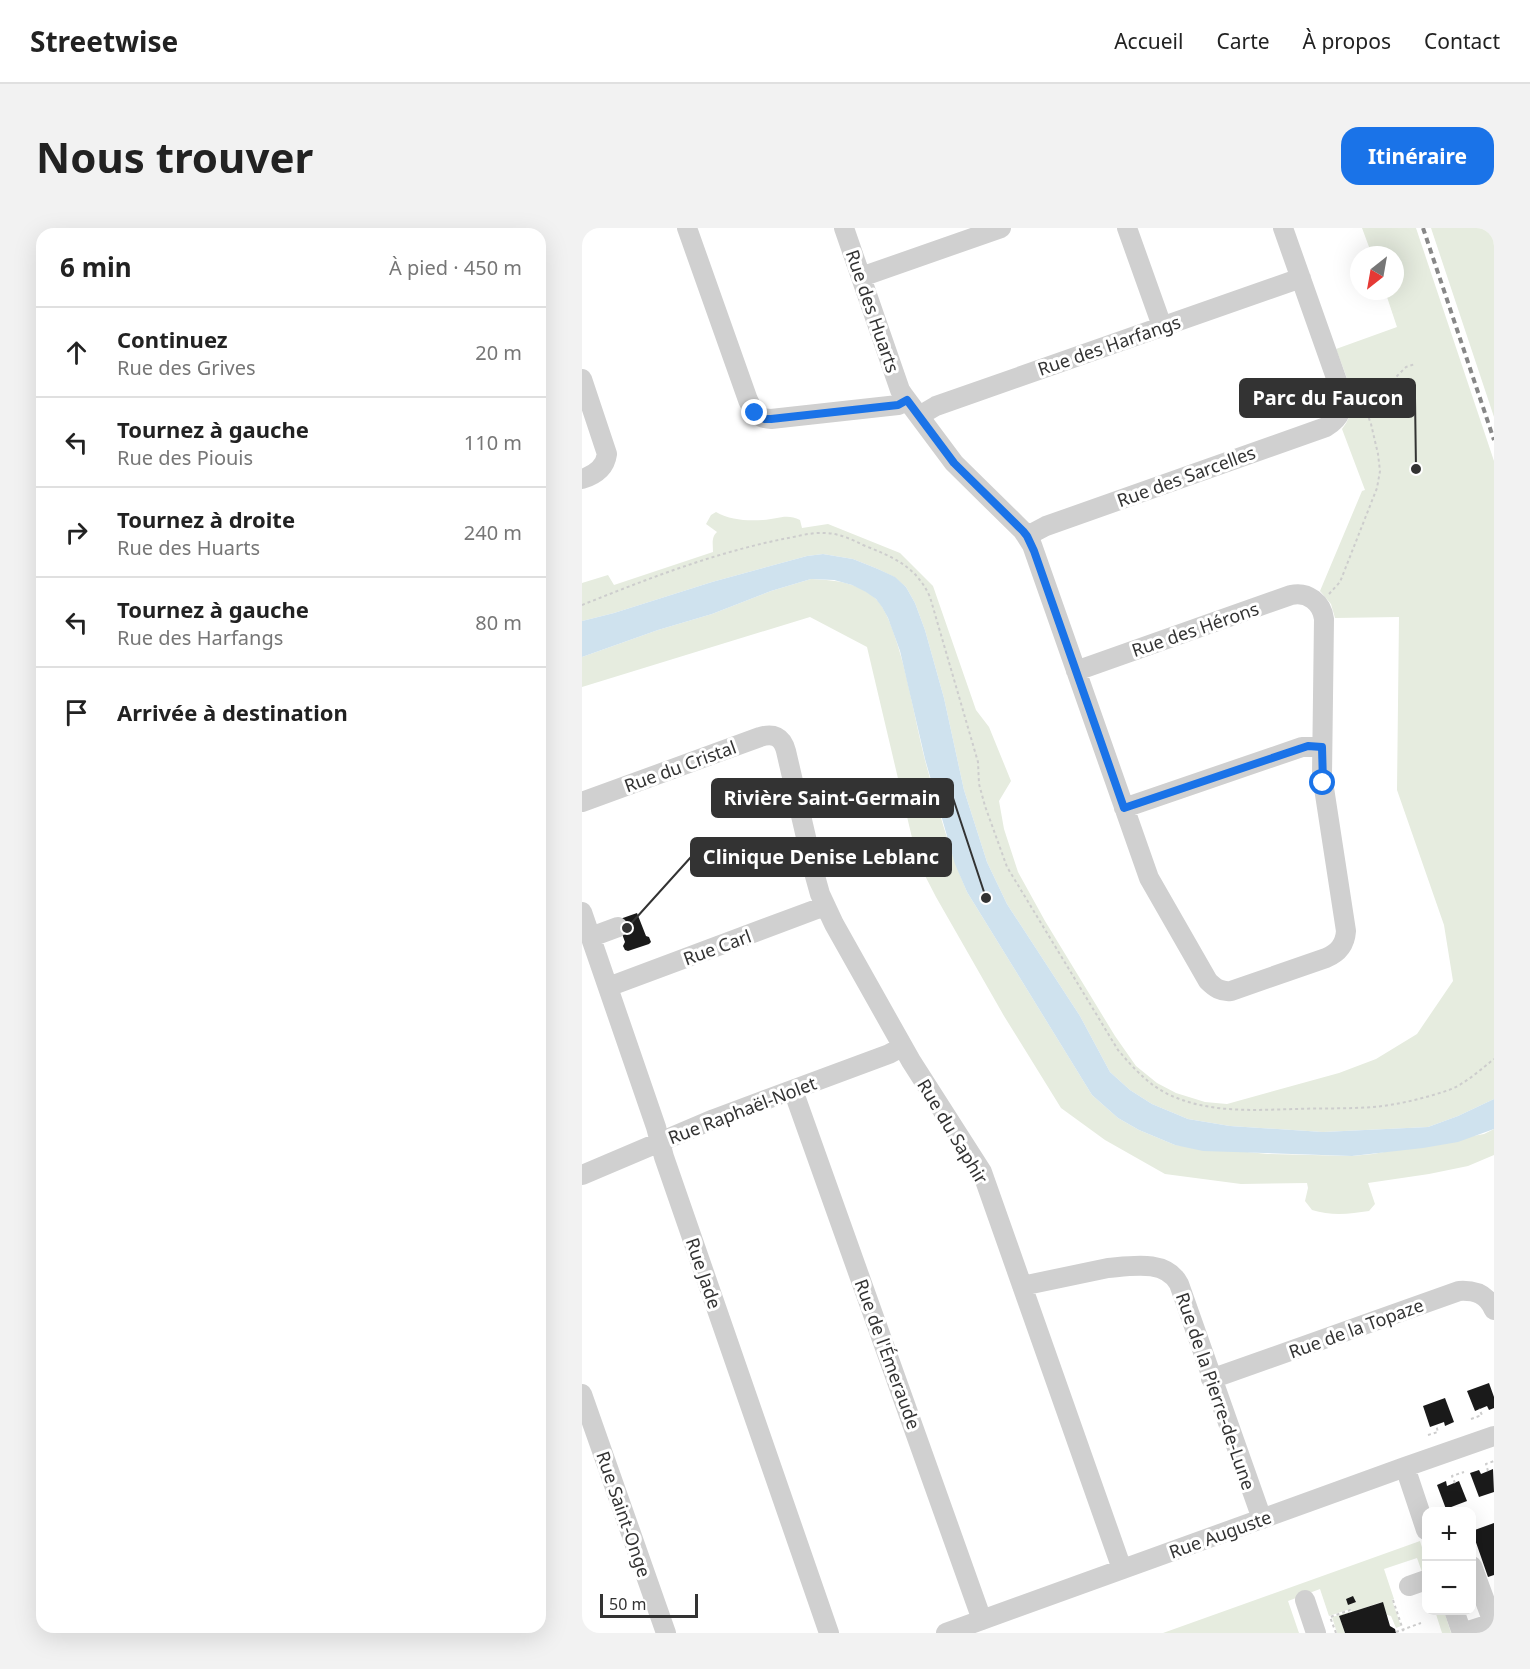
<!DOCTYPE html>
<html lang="fr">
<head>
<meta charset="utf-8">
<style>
	:root { --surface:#fff; --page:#f2f2f2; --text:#222; --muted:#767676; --line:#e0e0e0; --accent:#1a73e8 }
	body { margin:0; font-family:"Noto Sans",sans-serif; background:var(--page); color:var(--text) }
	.controls { position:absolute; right:18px; bottom:18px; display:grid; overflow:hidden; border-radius:12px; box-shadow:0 6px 24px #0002 }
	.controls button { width:54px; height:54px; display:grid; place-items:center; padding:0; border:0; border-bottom:2px solid var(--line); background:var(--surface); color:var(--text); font:30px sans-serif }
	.compass { position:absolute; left:768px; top:18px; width:54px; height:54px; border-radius:50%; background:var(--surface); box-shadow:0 6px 24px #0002; rotate:211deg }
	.scale { position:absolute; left:18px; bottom:15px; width:98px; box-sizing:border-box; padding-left:6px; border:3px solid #333; border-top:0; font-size:16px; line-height:21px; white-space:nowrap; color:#333; -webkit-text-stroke:4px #fff; paint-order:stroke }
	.stop { position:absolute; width:18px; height:18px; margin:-14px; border:4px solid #1a73e8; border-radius:50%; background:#fff }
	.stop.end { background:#1a73e8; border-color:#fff; box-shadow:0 2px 6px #0008 }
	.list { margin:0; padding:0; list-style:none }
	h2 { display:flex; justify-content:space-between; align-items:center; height:78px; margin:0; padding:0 24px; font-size:26px }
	h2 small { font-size:20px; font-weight:400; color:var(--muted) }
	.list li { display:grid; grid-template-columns:39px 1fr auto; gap:18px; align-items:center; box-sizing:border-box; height:90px; padding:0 24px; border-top:2px solid var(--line) }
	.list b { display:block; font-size:22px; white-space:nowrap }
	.list p { margin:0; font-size:20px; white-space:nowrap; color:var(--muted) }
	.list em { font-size:20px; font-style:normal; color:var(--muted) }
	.icon { flex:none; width:33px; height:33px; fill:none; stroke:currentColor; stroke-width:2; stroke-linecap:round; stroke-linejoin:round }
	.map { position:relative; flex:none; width:912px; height:1405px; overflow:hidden; border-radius:18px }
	header { display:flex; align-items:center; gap:36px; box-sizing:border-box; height:84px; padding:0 30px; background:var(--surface); border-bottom:2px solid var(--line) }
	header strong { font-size:28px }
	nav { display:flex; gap:33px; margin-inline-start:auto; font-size:21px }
	.intro { display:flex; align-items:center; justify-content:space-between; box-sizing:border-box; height:144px; padding:0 36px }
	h1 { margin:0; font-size:42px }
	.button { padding:15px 27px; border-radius:18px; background:var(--accent); color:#fff; font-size:21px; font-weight:700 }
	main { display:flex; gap:36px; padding:0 36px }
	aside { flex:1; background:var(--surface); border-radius:18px; box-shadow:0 6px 24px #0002 }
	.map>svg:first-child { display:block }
	.green { fill:#e6ecdf }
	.water { fill:#cfe2ee }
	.building { fill:#1a1a1a }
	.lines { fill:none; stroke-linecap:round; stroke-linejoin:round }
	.path { stroke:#cdcdcd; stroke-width:2; stroke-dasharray:3 3; stroke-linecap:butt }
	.minor { stroke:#d0d0d0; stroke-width:20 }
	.rail { stroke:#888; stroke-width:4; stroke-dasharray:6 4.5; stroke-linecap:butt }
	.route { stroke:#1a73e8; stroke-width:8 }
	.labels { text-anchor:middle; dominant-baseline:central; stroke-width:6; stroke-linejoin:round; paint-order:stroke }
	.street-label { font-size:18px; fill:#333; stroke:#fff }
	.leader { fill:none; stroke:#333; stroke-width:2 }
	.callout-dot { fill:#333; stroke:#fff; stroke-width:2 }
	.callout { fill:#333; stroke:#333; stroke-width:2 }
	.callout-label { font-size:20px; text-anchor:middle; font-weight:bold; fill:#fff }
</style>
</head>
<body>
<header>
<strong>Streetwise</strong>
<nav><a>Accueil</a><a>Carte</a><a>À propos</a><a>Contact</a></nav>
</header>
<div class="intro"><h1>Nous trouver</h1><a class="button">Itinéraire</a></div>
<main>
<aside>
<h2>6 min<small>À pied · 450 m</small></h2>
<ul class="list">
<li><svg class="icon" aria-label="ahead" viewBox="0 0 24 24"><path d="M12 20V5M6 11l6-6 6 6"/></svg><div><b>Continuez</b><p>Rue des Grives</p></div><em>20 m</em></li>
<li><svg class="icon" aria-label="left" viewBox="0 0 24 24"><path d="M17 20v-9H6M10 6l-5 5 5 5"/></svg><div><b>Tournez à gauche</b><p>Rue des Piouis</p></div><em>110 m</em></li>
<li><svg class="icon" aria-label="right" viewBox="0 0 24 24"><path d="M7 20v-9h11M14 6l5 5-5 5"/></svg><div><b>Tournez à droite</b><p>Rue des Huarts</p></div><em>240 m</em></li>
<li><svg class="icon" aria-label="left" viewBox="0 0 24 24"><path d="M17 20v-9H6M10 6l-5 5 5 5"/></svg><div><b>Tournez à gauche</b><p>Rue des Harfangs</p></div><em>80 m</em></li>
<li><svg class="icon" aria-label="arrive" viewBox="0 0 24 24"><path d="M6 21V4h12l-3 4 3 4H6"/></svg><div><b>Arrivée à destination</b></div></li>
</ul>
</aside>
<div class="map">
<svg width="912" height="1405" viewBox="0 0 912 1405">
	<rect width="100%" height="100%" fill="#fff"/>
	<path class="green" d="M780,0h54l78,233v638l-36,17 -30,11 -105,5 -93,-6 -42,-7 -36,-15 -22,-14 -20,-18 -30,-56 -73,-112 -20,-42 -23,-72 -20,-92 -19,-68 -10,-27 -9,-16 -12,-10 -16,-8 -25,-10 -30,-5 -16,2 -95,26 -98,31 -32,8v-38l26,-8 6,10 99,-33c0,-7 -2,-15 4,-20l-11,-8 5,-9 5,-3c14,8 30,9 47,8 14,-1 24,-7 37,0l2,8 26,-4 72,29 33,33 43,124 13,17 22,54 -12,20 5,28 14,43 27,49 70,115 21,30 21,17 19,10 29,9 22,2 112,-31 37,-14 41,-25 36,-53 -9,-56 -47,-135 2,-173 -64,1 -4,-14 -11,-13 42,-100 3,-1 -23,-61c20,-24 3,-55 -6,-80l61,-22 -12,-36h10v-36h-23z
		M849,0h63v189z
		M229,351c23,1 47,3 65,20 8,8 13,21 17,32 15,42 21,86 32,129 12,45 24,90 42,132l125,203 26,23 21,12 36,15 93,9 84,2 21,-2 111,-20 10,-5v26l-26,11 -39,8 -61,9 7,21 -6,7c-19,3 -38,5 -57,-1l-7,-9 3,-13 -1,-5 -66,1 -76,-10 -60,-34 -44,-32 -57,-92 -68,-119 -16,-31 -7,-24 -46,-195 -57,-30 -228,70v-30l76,-27 54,-16 59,-23z
		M838,1313l6,19v10l-4,2 -5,-14 -33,11 10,30 -2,1 9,26 -5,2 -5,-12 -4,-1 -5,-13 -30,10 -2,-3 -21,7 -9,-27 -32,12 11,32h-136z
		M853,1383h9l7,22h-9z
		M767,1384l1,1 -11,3 6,17h-8l-5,-16z"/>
	<path class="water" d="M241,326l30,5 25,10 17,8 11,10 9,16 10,27 19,68 20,92 23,72 20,42 73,112 30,56 20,18 22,14 36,15 42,7 93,6 105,-5 30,-11 36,-17v30l-36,13 -35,6 -71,8 -149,-5 -28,-6 -36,-15 -21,-12 -26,-23 -125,-203 -12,-28 -30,-105 -25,-108 -12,-33 -6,-11 -6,-8 -10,-7 -14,-7 -18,-5 -23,-1 -40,12 -59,23 -54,16 -76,27v-36l32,-8 98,-31 95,-26z"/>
	<path class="building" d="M55,685l9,23 3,1 2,5 -2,2 -21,7 -3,-1 -2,-4 2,-4 -4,-11 -1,-12z
		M907,1155l5,14v11l-5,2 -2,-4 -12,5 -8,-20z
		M863,1170l9,24 -9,4 -1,-4 -14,5 -7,-21z
		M911,1241l1,23 -15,5 -9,-24 9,-3 2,4z
		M864,1253l1,5 12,-5 8,20 -21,8 -9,-24z
		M912,1295v52l-6,2 -16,-46z
		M771,1368l3,6 -8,3 -2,-6z
		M801,1374l7,24 5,3 1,4h-51l-6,-17z"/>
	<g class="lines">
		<path class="path" d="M797,160l5,14
			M777,166l32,-12 15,-15 9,-3
			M747,366l11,-12 37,-94 3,-17 -2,-17 -7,-30 -11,-30
			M0,377c65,-26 132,-52 201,-66 13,-2 28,-7 41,-6 14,0 27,6 39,12 30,12 53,21 67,52l48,165 1,22 6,22 22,61 111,183c17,20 34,39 59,48 38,15 79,12 118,11 26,-1 52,0 78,-2 25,-2 52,-9 76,-17 16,-6 31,-20 45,-31
			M889,1191l11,-4 -3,-6
			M846,1207l10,-3 -2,-7
			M906,1243l-2,-7 8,-3
			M873,1255l-3,-7 12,-4
			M890,1314l2,-1
			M811,1372l11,33
			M814,1404l25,-9
			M754,1405l-6,-16 20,-7 1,2"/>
		<path class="minor" d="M105,0l61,172c5,11 10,19 23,19l127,-14 9,-4
			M262,0l56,162 4,6 50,67 69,68 9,14 117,333 59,103c7,7 13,11 23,10l95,-33c12,-5 19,-13 20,-27l-24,-156 2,-156c-2,-16 -16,-28 -33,-24l-215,76
			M545,0l35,98
			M279,49l140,-49
			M0,151l25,75c-2,14 -12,21 -25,25
			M337,188l17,-10 365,-128
			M445,308l19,-10 280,-99c15,-9 18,-19 15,-35l-58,-164
			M0,574l178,-65c13,-4 22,-1 26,14l29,125 5,18 14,30 77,137 71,111 140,397
			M542,580l178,-61h20
			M0,684l74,215 8,30 165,476
			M9,709l27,-10
			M26,759l217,-81
			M211,862l189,530
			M0,947l132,-56 175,-65 13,-7
			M440,1058l86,-18c23,-2 58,-9 71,16l83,235
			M629,1151l248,-88c16,-1 28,3 35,19
			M0,1166l84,239
			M823,1239l21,63
			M890,1338l22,59
			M827,1358l17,-6
			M723,1372l11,33
			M872,1382l8,23
			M364,1405l459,-166 89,-31
			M880,1405l31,-10"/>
		<path class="rail" d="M841,0l71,212"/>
	</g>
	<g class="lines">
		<path class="route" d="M173,185l10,6h6l127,-14 9,-5 47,63 69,68 4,5 7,15 90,257 184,-62 14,1 1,36"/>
	</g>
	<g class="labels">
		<g class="street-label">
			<text transform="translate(291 83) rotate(71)">Rue des Huarts</text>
			<text transform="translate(527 117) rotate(-19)">Rue des Harfangs</text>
			<text transform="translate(604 248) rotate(-20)">Rue des Sarcelles</text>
			<text transform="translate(613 401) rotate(-19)">Rue des Hérons</text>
			<text transform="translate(98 538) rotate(-20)">Rue du Cristal</text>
			<text transform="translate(135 719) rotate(-20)">Rue Carl</text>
			<text transform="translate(160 882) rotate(-21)">Rue Raphaël-Nolet</text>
			<text transform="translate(371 903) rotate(59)">Rue du Saphir</text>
			<text transform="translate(122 1045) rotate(71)">Rue Jade</text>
			<text transform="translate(774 1100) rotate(-20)">Rue de la Topaze</text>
			<text transform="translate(306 1126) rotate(70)">Rue de l'Émeraude</text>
			<text transform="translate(634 1163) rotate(71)">Rue de la Pierre-de-Lune</text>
			<text transform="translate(42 1286) rotate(71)">Rue Saint-Onge</text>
			<text transform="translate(638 1306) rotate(-20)">Rue Auguste</text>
		</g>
	</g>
	<path class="leader" d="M834 241L833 170M404 670L371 570M45 700L109 629"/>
	<g class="callout-dot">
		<circle cx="834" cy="241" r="6"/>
		<circle cx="404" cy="670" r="6"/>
		<circle cx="45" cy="700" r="6"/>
	</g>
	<g class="callout">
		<rect x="658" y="151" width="175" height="38" rx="6"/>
		<rect x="130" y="551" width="241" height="38" rx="6"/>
		<rect x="109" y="610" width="260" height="38" rx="6"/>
	</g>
	<g class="callout-label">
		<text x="746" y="177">Parc du Faucon</text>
		<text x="250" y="577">Rivière Saint-Germain</text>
		<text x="239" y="636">Clinique Denise Leblanc</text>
	</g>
</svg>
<div class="controls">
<button>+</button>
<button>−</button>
</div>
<svg class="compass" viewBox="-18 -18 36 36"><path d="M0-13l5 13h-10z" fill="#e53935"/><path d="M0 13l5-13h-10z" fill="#767676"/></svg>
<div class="scale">50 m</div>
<div class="stop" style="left:741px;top:555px"></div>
<div class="stop end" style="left:173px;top:185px"></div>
</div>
</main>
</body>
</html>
